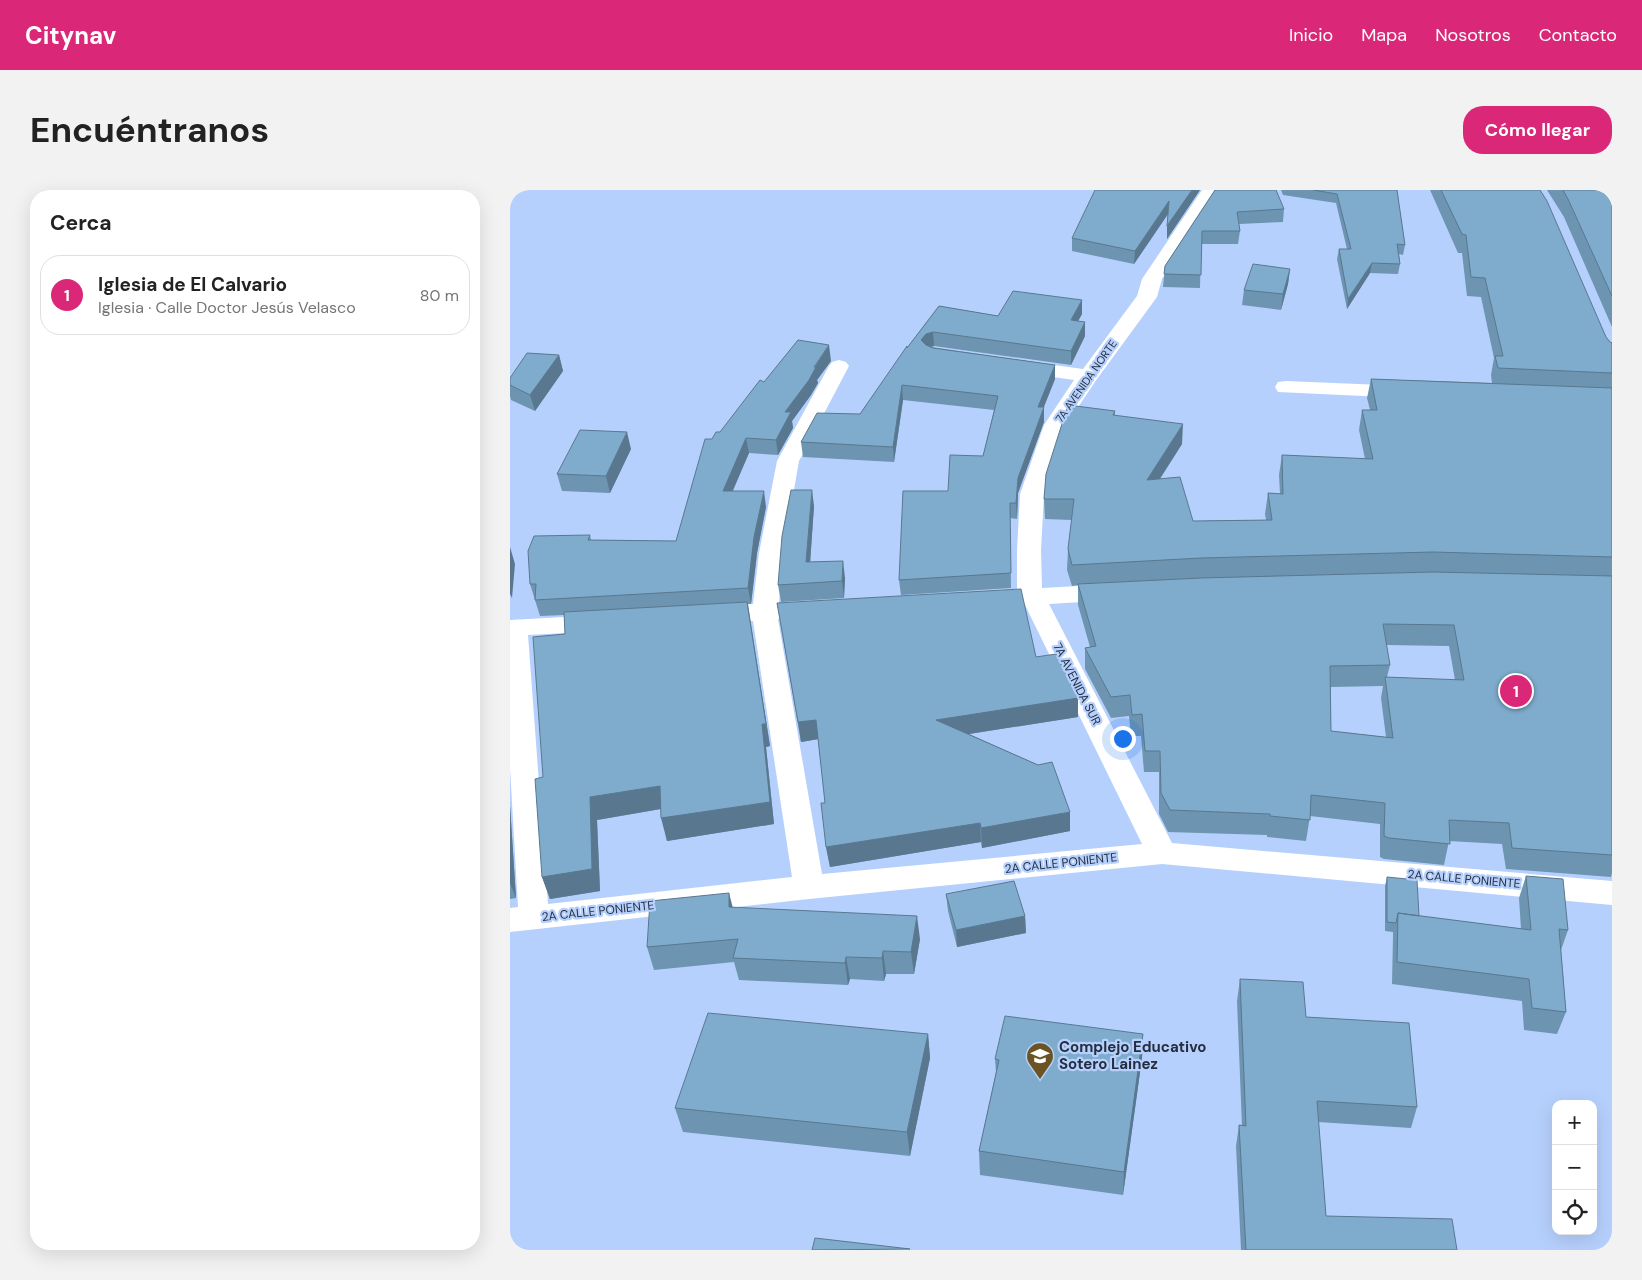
<!DOCTYPE html>
<html lang="es">
<head>
<meta charset="utf-8">
<style>
	:root { --surface:#fff; --page:#f2f2f2; --text:#222; --muted:#767676; --line:#e0e0e0; --accent:#db2777 }
	body { margin:0; font-family:"DM Sans",sans-serif; background:var(--page); color:var(--text) }
	.controls { position:absolute; right:15px; bottom:15px; display:grid; overflow:hidden; border-radius:10px; box-shadow:0 5px 20px #0002 }
	.controls button { width:45px; height:45px; display:grid; place-items:center; padding:0; border:0; border-bottom:1px solid var(--line); background:var(--surface); color:var(--text); font:25px sans-serif }
	.you { position:absolute; left:612px; top:548px; width:18px; height:18px; margin:-12px; border:4px solid #fff; border-radius:50%; background:#1a73e8; box-shadow:0 0 0 8px #1a73e833 }
	.badge { display:grid; place-items:center; width:32px; height:32px; border-radius:50%; background:var(--accent); color:#fff; font-size:16px; font-weight:700 }
	.pin { position:absolute; translate:-50% -50%; border:2px solid #fff; box-shadow:0 1px 5px #0006 }
	.list { margin:0; padding:0; list-style:none }
	h2 { display:flex; justify-content:space-between; align-items:center; height:65px; margin:0; padding:0 20px; font-size:21px }
	h2 small { font-size:16px; font-weight:400; color:var(--muted) }
	.list li { display:grid; grid-template-columns:32px 1fr auto; gap:15px; align-items:center; box-sizing:border-box; height:80px; margin:0 10px 10px; padding:0 10px; border:1px solid var(--line); border-radius:20px }
	.list b { display:block; font-size:19px; white-space:nowrap }
	.list p { margin:0; font-size:16px; white-space:nowrap; color:var(--muted) }
	.list em { font-size:16px; font-style:normal; color:var(--muted) }
	.icon { flex:none; width:28px; height:28px; fill:none; stroke:currentColor; stroke-width:2; stroke-linecap:round; stroke-linejoin:round }
	.map { position:relative; flex:none; width:1102px; height:1060px; overflow:hidden; border-radius:20px }
	header { display:flex; align-items:center; gap:30px; box-sizing:border-box; height:70px; padding:0 25px; background:var(--accent); color:#fff }
	header strong { font-size:24px }
	nav { display:flex; gap:28px; margin-inline-start:auto; font-size:18px }
	.intro { display:flex; align-items:center; justify-content:space-between; box-sizing:border-box; height:120px; padding:0 30px }
	h1 { margin:0; font-size:35px }
	.button { padding:12px 22px; border-radius:20px; background:var(--accent); color:#fff; font-size:18px; font-weight:700 }
	main { display:flex; gap:30px; padding:0 30px }
	aside { flex:1; background:var(--surface); border-radius:20px; box-shadow:0 5px 20px #0002 }
	.map>svg:first-child { display:block }
	.lines { fill:none; stroke-linecap:round; stroke-linejoin:round }
	.street { fill:#fff; fill-rule:evenodd }
	.wall { fill:#6d94b0; fill-rule:evenodd }
	.shaded-wall { fill:#597890 }
	.building { fill:#7faccd; stroke:#597890; fill-rule:evenodd }
	.labels { text-anchor:middle; dominant-baseline:central; stroke-width:4.5; stroke-linejoin:round; paint-order:stroke }
	.far-street-label { font-size:11px; fill:#242e3f; stroke:#b6d0fd }
	.street-label { font-size:12px; fill:#242e3f; stroke:#b6d0fd }
	.near-poi-label { font-size:15px; font-weight:bold; fill:#242e3f; stroke:#b6d0fd; text-anchor:start }
</style>
</head>
<body>
<header>
<strong>Citynav</strong>
<nav><a>Inicio</a><a>Mapa</a><a>Nosotros</a><a>Contacto</a></nav>
</header>
<div class="intro"><h1>Encuéntranos</h1><a class="button">Cómo llegar</a></div>
<main>
<aside>
<h2>Cerca<small></small></h2>
<ul class="list">
<li><span class="badge">1</span><div><b>Iglesia de El Calvario</b><p>Iglesia · Calle Doctor Jesús Velasco</p></div><em>80 m</em></li>
</ul>
</aside>
<div class="map">
<svg width="1102" height="1060" viewBox="0 0 1102 1060">
	<rect width="100%" height="100%" fill="#b6d0fd"/>
	<g class="lines">
		<path class="street" d="M692,0h18l-58,89 -5,18 -60,82 -31,46 -22,69 -3,56 1,38 73,-4 9,2 4,6 -4,6 -9,2 -66,4 123,239 440,38v24l-450,-41 -353,35 -299,33v-24l8,-1 -8,-139v-148l91,-5 9,2 4,6 -4,6 -9,2 -73,4 20,269 244,-27 -39,-256 -42,2 -9,-2 -4,-6 4,-6 9,-2 42,-3 6,-51 18,-92 52,-95 3,-4 7,-2 7,2 3,4 -50,95 -16,92 -4,50 36,-2 9,2 4,6 -4,6 -46,4 44,255 320,-30 -117,-239 -39,2 -9,-2 -4,-6 4,-6 40,-4v-39l3,-56 24,-69 30,-45 -57,-8 -7,-2 -3,-4 3,-4 7,-2 66,9 54,-73 5,-17z
			M776,191l120,5 8,1 3,5 -3,5 -8,1 -128,-6 -3,-5 3,-5z"/>
	</g>
	<path class="wall" d="M690,0l-33,49 1,-25 -34,50 -62,-13v-13z
		M705,0l69,19 -1,13 -44,2 1,7 -2,13h-37l-1,44 -37,-1 2,-21z
		M771,0h116l8,55 -2,10 -4,-1 1,10 -2,10 -28,-1 -23,36 -10,-50 2,-10h8l-11,-46 -53,-8z
		M920,0h110l66,147 4,5 2,1v530l-1,4 -105,-8 -4,-25 -53,-3 -5,24 -60,-6 -4,-2v-33l-70,-8 -4,25 -39,-4v-2l-99,-3 -9,-18v-42h-15l-3,-36h-10l-2,-20 -18,2 -26,-49v-21l5,-1 -12,-42v-20l-6,1 -5,-16 1,-21 4,-29 -27,-1 -1,-20 71,-88v4l67,29 -22,35 33,42 73,-1 -1,-6 3,-21 12,1 -1,-19 3,-20 83,4 -6,-29 3,-20h8l-3,-12 4,-19 121,4 -1,-8 3,-17 -13,-61 -14,-1 -5,-43h-4zM876,455l63,1 6,34 -68,-3 3,-12zM873,496l-2,12 5,39 -55,-6v-44z
		M1037,0h65v137l-48,-110z
		M780,79l-2,15 -7,26 -39,-5 2,-15z
		M429,116l59,10 84,-2 -4,7 7,1v14l-14,29 -137,-19 -3,1 124,18v14l-11,28v15l-26,71 -1,26 -7,-1 1,70 -110,7 -2,-15 49,-89 35,-35 11,-46 -91,-10 -9,62 -91,-5 -2,-15 59,-28 47,-66z
		M49,165l4,16 -28,40 -24,-11 -1,-4v-18z
		M321,171l-14,19 1,3 -7,12 -19,26 1,7 -15,27 -29,-2 -17,38 34,16 -9,46 -6,51h-3l22,142 -4,1 8,77 -107,17 -6,-32 -64,11 3,71 -50,8 -8,-22 1,-100 22,-143 -1,-19 -24,1 -10,-32 60,-49 1,5 85,1 36,-102 8,-7 44,-50z
		M121,259l-21,44 -48,-2 -5,-17z
		M304,316l-4,56 35,16 -1,20 -63,4 -3,-17z
		M267,413l259,54 42,41v19l-109,17 69,31 32,66 -88,17 -1,-6 -151,25 -4,-20 -1,-44 -7,-64 -17,3z
		M0,615l6,93 -6,1z
		M1016,686l42,54 -7,20 5,62 -9,22 -33,-4 -2,-29 -130,-17 1,-48v-4l-8,-1v-45l2,-9 32,39 102,13 -2,-31z
		M436,704l79,22 1,17 -69,14 -9,-36z
		M222,717l188,32 -6,35h-28l-2,7 -34,-2 -2,6 -109,-5 -5,-18 -80,8 -7,-23z
		M730,789l66,38 111,90 -6,21 -93,-6 8,94 131,34h-216l-5,-104 3,-21 3,1 -5,-125z
		M418,844l2,24 -20,98 -227,-24 -8,-24z
		M633,844l-1,24 -19,137 -143,-20 -1,-24 17,-79 -1,-13z"/>
	<path class="shaded-wall" d="M682,0h8l-33,49v-13z
		M659,11l-1,13 -34,50 1,-13z
		M862,73l-2,10 -23,36 1,-10z
		M780,79l-2,15 -7,26 2,-16z
		M572,110v14l-11,20v-14z
		M575,132v14l-14,29v-14z
		M423,142l1,14 -8,2 -5,-8 5,-6z
		M319,155l2,16 -14,19 1,3 -7,12 -19,26 1,7 -15,27 -2,-15 9,-28z
		M49,165l4,16 -28,40 -5,-16z
		M545,175v14l-17,42v-14z
		M392,195l1,15 -9,62 -1,-15z
		M534,217v15l-26,71 -1,26 -1,-16 2,-25z
		M673,234l-1,20 -36,56 1,-20z
		M117,242l4,17 -21,44 -4,-17z
		M236,248l3,15 -23,54 -3,-16z
		M302,300l2,16 -5,73 -3,-17z
		M254,301l2,16 -9,46 -6,51 -3,-16 6,-51z
		M0,357l5,17 -3,34 -2,-4z
		M333,371l2,17 -1,20 -2,-17z
		M237,412l23,144 -4,1 8,77 -107,17 -6,-23z
		M568,508v19l-141,22 -1,-19z
		M306,530l3,19 -18,3 -3,-20z
		M150,596l6,22 -69,12 3,71 -50,8 -8,-22 48,-80z
		M0,615v1l6,92 -6,-15z
		M560,622v19l-88,17 -1,-20z
		M470,633l1,19 -151,25 -4,-20z
		M219,703l6,23 -6,-9z
		M407,726l3,23 -6,35 -3,-22z
		M515,726l1,17 -69,14 -1,-17z
		M373,761l3,23 -2,7 -2,-23z
		M336,767l4,22 -2,6 -3,-22z
		M418,844l2,24 -20,98 -3,-24z
		M633,844l-1,24 -19,137 1,-23z"/>
	<path class="building" d="M585,0h97l-25,36 2,-25 -34,50 -63,-13z
		M705,0h61l8,19 -47,3 3,19h-38l-1,44 -37,-1 1,-8z
		M803,0h84l8,55 -8,-1 3,20 -28,-1 -24,36 -9,-50h12l-14,-55z
		M931,0h99l7,11 59,136 4,5 2,1v30l-114,-5 -3,-12h8l-18,-78 -14,-1 -5,-42 -4,-1z
		M1053,0h49v106l-44,-97z
		M743,74l37,5 -7,25 -39,-4z
		M503,101l69,9 -11,20 14,2 -14,29 -138,-19 -7,2 -5,6 5,5 7,3 122,17 -17,42h6l-26,71 -2,25h-6l1,70 -112,7 4,-89h45l2,-36 33,1 15,-60 -96,-11 -9,62 -92,-5 16,-29 43,1 47,-68v2l32,-42 59,10z
		M288,150l31,5 -15,22h2l-7,13 -24,32h6l-15,28 -30,-2 -23,53h41l-10,46 -6,51 -213,12 1,-16h-6l-2,-33 6,-15 56,-1 -2,5 88,1 29,-102h7l4,-7h4l40,-52 4,2z
		M17,163l32,2 -29,40 -20,-10v-7z
		M861,189l241,9v169l-179,-5 -232,6 -129,7 -4,-16 6,-50h-30l2,-25 22,-69 47,6 -2,4 70,9 -36,56 33,-3 13,44 79,-1 -4,-27 15,1 -1,-39 91,4 -11,-49h15z
		M70,240l47,2 -21,44 -49,-2z
		M281,300h21l-6,72 37,-1 -1,20 -64,4 4,-49z
		M923,382l179,4v279l-100,-7 -3,-25 -60,-3 1,24 -61,-6 -5,-2 1,-33 -74,-8 -1,25 -40,-4v-2l-100,-4 -9,-17 -1,-42h-15l-3,-37 -10,1 -2,-20 -19,2 -26,-49 11,-2 -18,-62 123,-6zM873,434l71,1 10,55 -79,-3 8,61 -62,-7 -1,-65 60,-1z
		M511,399l15,68 20,-3 22,44 -142,22 102,45 14,-3 18,50 -89,16 -1,-5 -154,24 -5,-44h4l-9,-83 -18,2 -21,-119z
		M237,412l19,122h-4l8,78 -109,16 -1,-32 -70,11 2,72 -50,8 -7,-98 8,-2 -10,-140 32,-3 -1,-22z
		M1016,686l37,3 5,51 -9,-1 7,83 -34,-4 -3,-29 -132,-17 1,-49 133,17z
		M877,687l30,3 2,36 -21,-3 -2,10 -9,-1z
		M504,691l11,35 -69,14 -10,-36z
		M219,703v14l188,9 -6,36 -28,-1 -1,7 -36,-1 -1,6 -112,-5 5,-19 -91,8 3,-46z
		M730,789l63,3 3,35 103,6 8,84 -100,-6 9,115 126,3 5,31h-211l-7,-125 7,1z
		M198,823l220,21 -21,98 -232,-24z
		M495,826l138,18 -19,138 -145,-21 20,-91 -4,-1z
		M305,1048l95,11 -98,1z"/>
	<defs>
		<g id="school-pin" transform="scale(1.4375)"><path d="M0 17L-7.5 6A9.5 9.5 0 1 1 7.5 6Z" fill="#6b5323" stroke="#b6d0fd"/><path d="M0-5L7-2L0 1L-7-2ZM-4 1L0 2.5L4 1V4Q0 6-4 4Z" fill="#fff"/></g>
	</defs>
	<g fill-rule="evenodd">
		<use href="#school-pin" x="530" y="866"/>
	</g>
	<g class="labels">
		<g class="far-street-label">
			<text transform="translate(576 191) rotate(-55)">7A AVENIDA NORTE</text>
		</g>
		<g class="street-label">
			<text transform="translate(567 494) rotate(63)">7A AVENIDA SUR</text>
			<text transform="translate(551 673) rotate(-6)">2A CALLE PONIENTE</text>
			<text transform="translate(954 689) rotate(5)">2A CALLE PONIENTE</text>
			<text transform="translate(88 721) rotate(-6)">2A CALLE PONIENTE</text>
		</g>
		<g class="near-poi-label">
			<text x="549" y="857">Complejo Educativo<tspan x="549" dy="17">Sotero Lainez</tspan></text>
		</g>
	</g>
</svg>
<div class="controls">
<button>+</button>
<button>−</button>
<button><svg class="icon" aria-label="locate" viewBox="0 0 24 24"><circle cx="12" cy="12" r="6"/><path d="M12 2v4M12 18v4M2 12h4M18 12h4"/></svg></button>
</div>
<div class="you"></div>
<div class="pin badge" style="left:1006px;top:501px">1</div>
</div>
</main>
</body>
</html>
